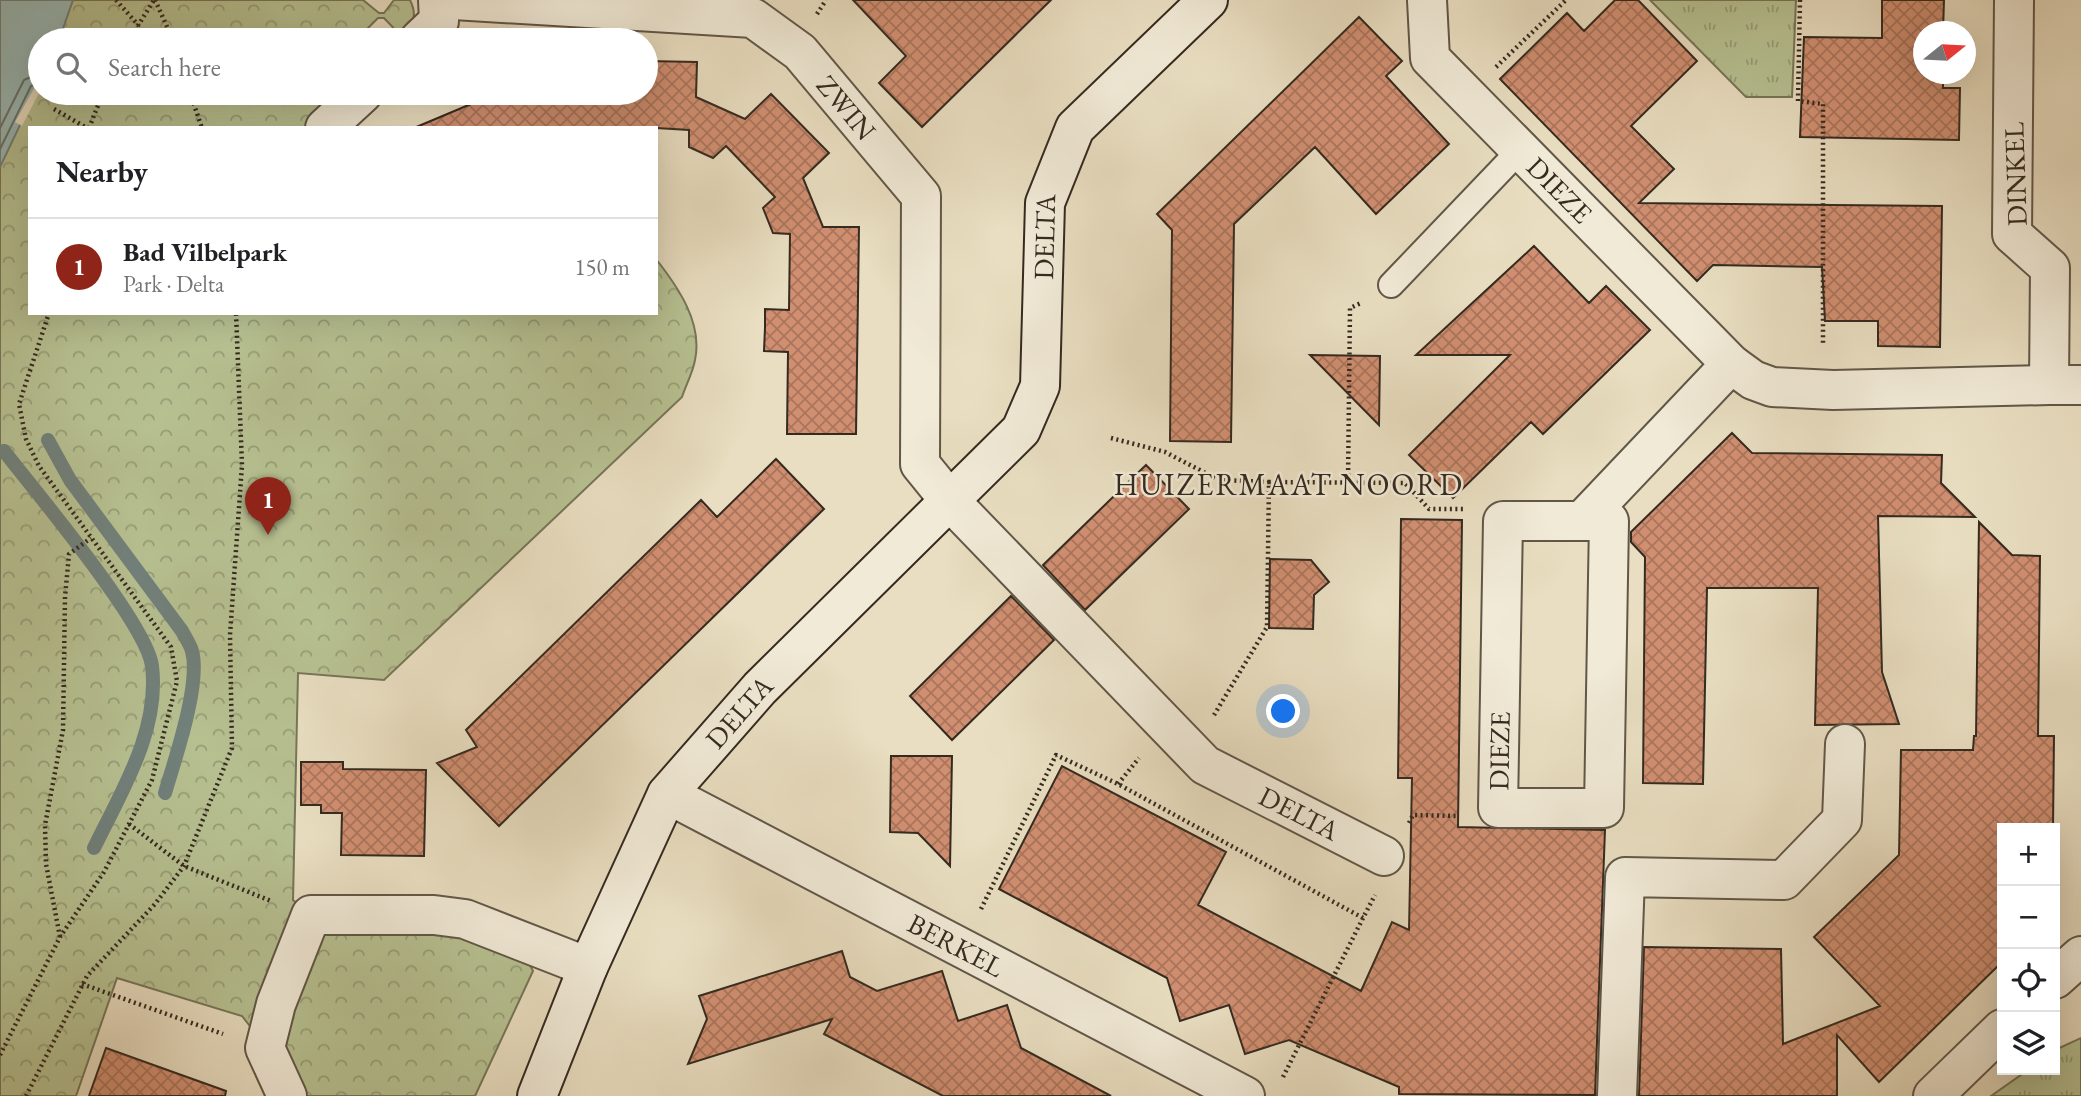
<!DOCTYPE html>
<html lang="en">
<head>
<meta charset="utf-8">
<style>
	:root { --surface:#fff; --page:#f2f2f2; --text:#202124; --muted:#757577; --line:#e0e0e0; --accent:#8f2418 }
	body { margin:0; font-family:"EB Garamond",serif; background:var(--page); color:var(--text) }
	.controls { position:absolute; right:21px; bottom:21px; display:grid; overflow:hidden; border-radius:0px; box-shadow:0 7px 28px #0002 }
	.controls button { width:63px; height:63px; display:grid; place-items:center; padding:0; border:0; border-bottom:2px solid var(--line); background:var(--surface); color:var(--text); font:35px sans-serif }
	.compass { position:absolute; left:1913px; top:21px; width:63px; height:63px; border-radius:50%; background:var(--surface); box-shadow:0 7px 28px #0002; rotate:72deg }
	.you { position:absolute; left:1284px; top:712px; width:24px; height:24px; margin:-18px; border:5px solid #fff; border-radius:50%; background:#1a73e8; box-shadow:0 0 0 10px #1a73e833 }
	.badge { display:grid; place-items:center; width:46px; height:46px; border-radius:50%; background:var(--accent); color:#fff; font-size:23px; font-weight:700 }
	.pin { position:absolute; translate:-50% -58px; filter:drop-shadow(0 2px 4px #0008) }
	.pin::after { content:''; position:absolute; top:37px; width:24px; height:21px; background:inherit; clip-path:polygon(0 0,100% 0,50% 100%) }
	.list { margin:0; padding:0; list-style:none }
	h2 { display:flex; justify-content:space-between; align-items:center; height:91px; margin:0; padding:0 28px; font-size:30px }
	h2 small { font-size:23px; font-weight:400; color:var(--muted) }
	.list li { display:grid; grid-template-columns:46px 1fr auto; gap:21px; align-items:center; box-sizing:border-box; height:98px; padding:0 28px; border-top:2px solid var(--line) }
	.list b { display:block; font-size:26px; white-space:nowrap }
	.list p { margin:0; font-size:23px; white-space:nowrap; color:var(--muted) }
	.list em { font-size:23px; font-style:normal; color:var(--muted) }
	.icon { flex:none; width:38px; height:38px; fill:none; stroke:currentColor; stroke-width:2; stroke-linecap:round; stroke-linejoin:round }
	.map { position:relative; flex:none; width:2081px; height:1096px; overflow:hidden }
	.search { position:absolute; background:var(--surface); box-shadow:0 7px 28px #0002; left:28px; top:28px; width:630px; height:77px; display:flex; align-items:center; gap:18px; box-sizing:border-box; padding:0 24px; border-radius:38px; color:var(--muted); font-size:26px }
	.panel { position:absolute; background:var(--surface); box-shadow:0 7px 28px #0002; left:28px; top:126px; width:630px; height:189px; border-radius:0px }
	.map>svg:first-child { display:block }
	.grass { fill:url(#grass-tufts); stroke:#767659; stroke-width:2 }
	.park { fill:url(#park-crowns); stroke:#767659; stroke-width:2 }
	.water { fill:#99bbb9; stroke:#71817c; stroke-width:2 }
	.pier { fill:#e9dec1 }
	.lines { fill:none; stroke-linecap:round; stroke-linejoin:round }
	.shore { stroke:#66726c; stroke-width:2 }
	.stream { stroke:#71817c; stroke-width:14 }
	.building { fill:url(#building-cross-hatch); stroke:#342a20; stroke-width:2 }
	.lane-casing { stroke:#615748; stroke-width:28 }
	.street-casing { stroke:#615748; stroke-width:42 }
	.secondary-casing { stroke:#342a20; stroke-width:42 }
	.path { stroke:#342a20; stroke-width:4.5; stroke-dasharray:2 3.5; stroke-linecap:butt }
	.lane { stroke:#f1ead7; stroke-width:24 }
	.street { stroke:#f1ead7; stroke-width:38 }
	.secondary { stroke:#f1ead7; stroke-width:38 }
	.labels { text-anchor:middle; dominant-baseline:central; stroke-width:5; stroke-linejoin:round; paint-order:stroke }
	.street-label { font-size:28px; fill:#342a20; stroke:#f1ead7 }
	.neighbourhood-label { font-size:30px; letter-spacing:2px; fill:#342a20; stroke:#f1ead7 }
</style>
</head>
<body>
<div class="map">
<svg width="2081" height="1096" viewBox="0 0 2081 1096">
	<defs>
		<pattern id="grass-tufts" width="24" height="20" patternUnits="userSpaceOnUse" patternTransform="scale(1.75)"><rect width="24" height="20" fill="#b7c192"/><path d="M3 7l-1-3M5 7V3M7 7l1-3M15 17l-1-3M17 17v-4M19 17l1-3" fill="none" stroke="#969d77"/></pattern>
		<pattern id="park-crowns" width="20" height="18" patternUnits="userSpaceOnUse" patternTransform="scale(1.75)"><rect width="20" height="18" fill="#b7c192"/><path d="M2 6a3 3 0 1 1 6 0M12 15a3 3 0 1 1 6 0" fill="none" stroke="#969d77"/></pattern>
		<pattern id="building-cross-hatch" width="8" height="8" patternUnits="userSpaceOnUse" patternTransform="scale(1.75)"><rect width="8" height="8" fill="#d18f71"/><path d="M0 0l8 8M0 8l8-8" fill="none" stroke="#aa755c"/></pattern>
	</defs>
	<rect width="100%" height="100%" fill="#e9dec1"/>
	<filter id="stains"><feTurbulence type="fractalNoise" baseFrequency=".00286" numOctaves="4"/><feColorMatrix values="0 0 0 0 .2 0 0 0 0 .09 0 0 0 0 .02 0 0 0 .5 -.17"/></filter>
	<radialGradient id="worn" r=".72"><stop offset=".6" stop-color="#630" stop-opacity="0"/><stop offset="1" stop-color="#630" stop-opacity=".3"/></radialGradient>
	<path class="grass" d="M1650,0h146l-4,97h-46z
		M2081,1038v58h-90l37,-26h27v-20z"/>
	<path class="park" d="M0,0h363l16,13h5l10,-13h16c8,16 3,24 -7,38l-19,-20h-6l-22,22h-316v53h304l-35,35h-279v185h626v-54c22,28 47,64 39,101 -2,12 -9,25 -13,37l-298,283 -86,-7 -5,227 37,31 134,1 63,27 6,12 -58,125h-170l-63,-80 -125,-38 -41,118h-76z"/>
	<path class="water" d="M0,0h73l-14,40h-19v43l-40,84z"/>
	<path class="pier" d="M40,78v13l-18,35 -7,-4z"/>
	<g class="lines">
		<path class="shore" d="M0,128l24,-48 16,-7
			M0,149l31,-63 9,-4"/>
		<path class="stream" d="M48,440l22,40 112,151c3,6 8,13 10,20 9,33 -17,108 -27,142
			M4,451c31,40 143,173 148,215 8,65 -31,126 -58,182"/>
	</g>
	<path class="building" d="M853,0h198l-129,127 -43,-44 27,-27z
		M1615,0h23l59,61 -66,65 43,43 -35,34 303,3 -2,141 -62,-1v-25h-53l-3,-54 -109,-2 -16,16 -197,-202 67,-66 17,18z
		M1882,0h62l-1,32h-20v42h20v14h17l-1,52 -159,-3 4,-100 78,1z
		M1359,17l43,44 -16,15 63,68 -73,70 -61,-67 -81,77 -3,218 -61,-1 2,-211 -15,-16z
		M646,61l51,1 -1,35 49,22 26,-25 58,59 -26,25 20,49h36l-3,207h-69l1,-82 -24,-1 1,-23v-19l24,1 1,-76 -17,-1 -10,-25 12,-11 -49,-51 -13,12 -24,-11v-17l-33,-2h-242l83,-35h149z
		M1534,246l55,57 17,-17 44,44 -107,104 -12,-12 -78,76 -44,-43 101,-100h-94z
		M1310,355l70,1 -1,69z
		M1732,433l20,20 190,2 -1,28 34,34 -97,-1 4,156 17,52 -84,1 3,-137h-111l-4,196 -60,-1 2,-226 -14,-15v-10z
		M776,459l48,50 -325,317 -62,-63 40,-16 -11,-17 235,-230 16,17z
		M1146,465l43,44 -104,101 -42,-45z
		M1401,519l61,1 -4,307 147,3 -10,265 -196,-1v-7l-110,-47 -44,14 -16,-49 -49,16 -13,-43 -168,-89 63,-123 164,86 -28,53 163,86 31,-69 17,8 3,-152h-14z
		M1979,522l33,33 28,1 -2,180h16l-1,92h-51v134l-123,120 -42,-47v61h-198l5,-149 137,2 2,95 97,-38 -66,-69 85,-82 2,-105h72l1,-14h2z
		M1270,559l41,1 18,22 -15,13 -1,34 -44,-1z
		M1011,596l43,44 -102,100 -42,-44z
		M891,756h61l-2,110 -32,-33 -28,-1z
		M301,762h42v7l83,1 -2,86 -83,-1 1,-42h-21v-8h-20z
		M842,951l8,26 27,14 65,-20 16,50 49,-16 14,43 90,48h-168l-119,-62 8,-15 -144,45 19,-45 -8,-23z
		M106,1048l120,43 -1,5h-136z"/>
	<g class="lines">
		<g class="lane-casing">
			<path id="lane" d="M1391,285l129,-135"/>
		</g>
		<g class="street-casing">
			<g id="street">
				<path id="s1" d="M454,0l299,18 47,34 121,144 -1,268 30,37 255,264 179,91"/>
				<path id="s2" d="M1427,0l3,58 301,306 22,16 19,7 61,3 216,-5"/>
				<path d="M2014,0l-2,234 38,34 -1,117h32"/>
				<path d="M419,40l20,-19 -1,-21"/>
				<path d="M325,128l38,-35"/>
				<path d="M1503,521h106l-5,287h-106z"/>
				<path d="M1582,521l149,-157"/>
				<path id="s3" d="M667,794l578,302"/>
				<path d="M2055,979l26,-23"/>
				<path d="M287,1096l-22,-48 11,-44 35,-89h123l31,4 123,48"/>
				<path d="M1617,1096l8,-219 159,3 58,-60 3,-76"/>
				<path d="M1933,1096l69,-67"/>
			</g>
		</g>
		<g class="secondary-casing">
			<g id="secondary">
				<path id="s4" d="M537,1096l51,-129 79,-173 93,-106 261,-258 19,-44 5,-183 30,-75 133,-128"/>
			</g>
		</g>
		<path class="path" d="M116,0l23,26
			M155,0l18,40
			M1800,0l-2,101 25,3v242
			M817,14l9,-14
			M129,40l25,-40
			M1496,67l70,-67
			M190,93l12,35
			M54,109l33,19
			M89,128l14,-35
			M1111,438l54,14 54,28 50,2
			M1348,481l2,-173 11,-5
			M1214,715l53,-88 2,-145 136,1 24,26h35
			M1118,784l21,-26
			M1409,823l4,-8 45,1
			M129,824l55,42 87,35
			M981,909l75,-154 62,29 245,134 12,-23
			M60,937l-14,-73 -1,-39 18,-95 2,-133 4,-43 22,-16
			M82,984l141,50
			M0,1055l60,-118 44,-65 48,-92 25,-99 -6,-34 -132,-181 -13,-27 -7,-35 30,-91
			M1283,1077l80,-159
			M26,1096l61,-120 68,-72 29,-38 48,-118 -2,-113 12,-170 -6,-152"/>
		<use href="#lane" class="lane"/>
		<use href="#street" class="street"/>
		<use href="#secondary" class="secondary"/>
	</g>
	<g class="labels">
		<g class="street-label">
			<text stroke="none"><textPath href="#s1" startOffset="430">ZWIN</textPath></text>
			<text transform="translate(2015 174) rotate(-92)">DINKEL</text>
			<text stroke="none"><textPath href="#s2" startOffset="243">DIEZE</textPath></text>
			<text stroke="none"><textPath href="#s4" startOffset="1034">DELTA</textPath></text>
			<text stroke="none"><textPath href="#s4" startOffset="438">DELTA</textPath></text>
			<text transform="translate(1499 751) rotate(-89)">DIEZE</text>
			<text stroke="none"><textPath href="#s1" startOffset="1334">DELTA</textPath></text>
			<text stroke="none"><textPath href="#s3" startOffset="326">BERKEL</textPath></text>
		</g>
		<g class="neighbourhood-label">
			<text x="1289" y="484">HUIZERMAAT NOORD</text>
		</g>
	</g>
	<rect width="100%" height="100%" filter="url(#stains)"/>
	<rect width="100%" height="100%" fill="url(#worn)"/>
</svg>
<div class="controls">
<button>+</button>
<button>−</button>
<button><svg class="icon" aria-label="locate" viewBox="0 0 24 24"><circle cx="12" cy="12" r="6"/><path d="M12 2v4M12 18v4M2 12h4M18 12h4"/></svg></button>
<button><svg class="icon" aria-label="layers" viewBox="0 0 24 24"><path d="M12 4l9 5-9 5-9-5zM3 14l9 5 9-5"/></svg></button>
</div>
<svg class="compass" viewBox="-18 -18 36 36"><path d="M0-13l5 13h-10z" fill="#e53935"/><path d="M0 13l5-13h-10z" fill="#757577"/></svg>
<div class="you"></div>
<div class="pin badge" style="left:268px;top:535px">1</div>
<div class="search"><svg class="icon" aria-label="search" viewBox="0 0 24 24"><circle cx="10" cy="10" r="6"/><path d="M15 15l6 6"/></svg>Search here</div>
<section class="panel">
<h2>Nearby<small></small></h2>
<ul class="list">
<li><span class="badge">1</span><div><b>Bad Vilbelpark</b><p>Park · Delta</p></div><em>150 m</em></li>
</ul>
</section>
</div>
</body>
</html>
